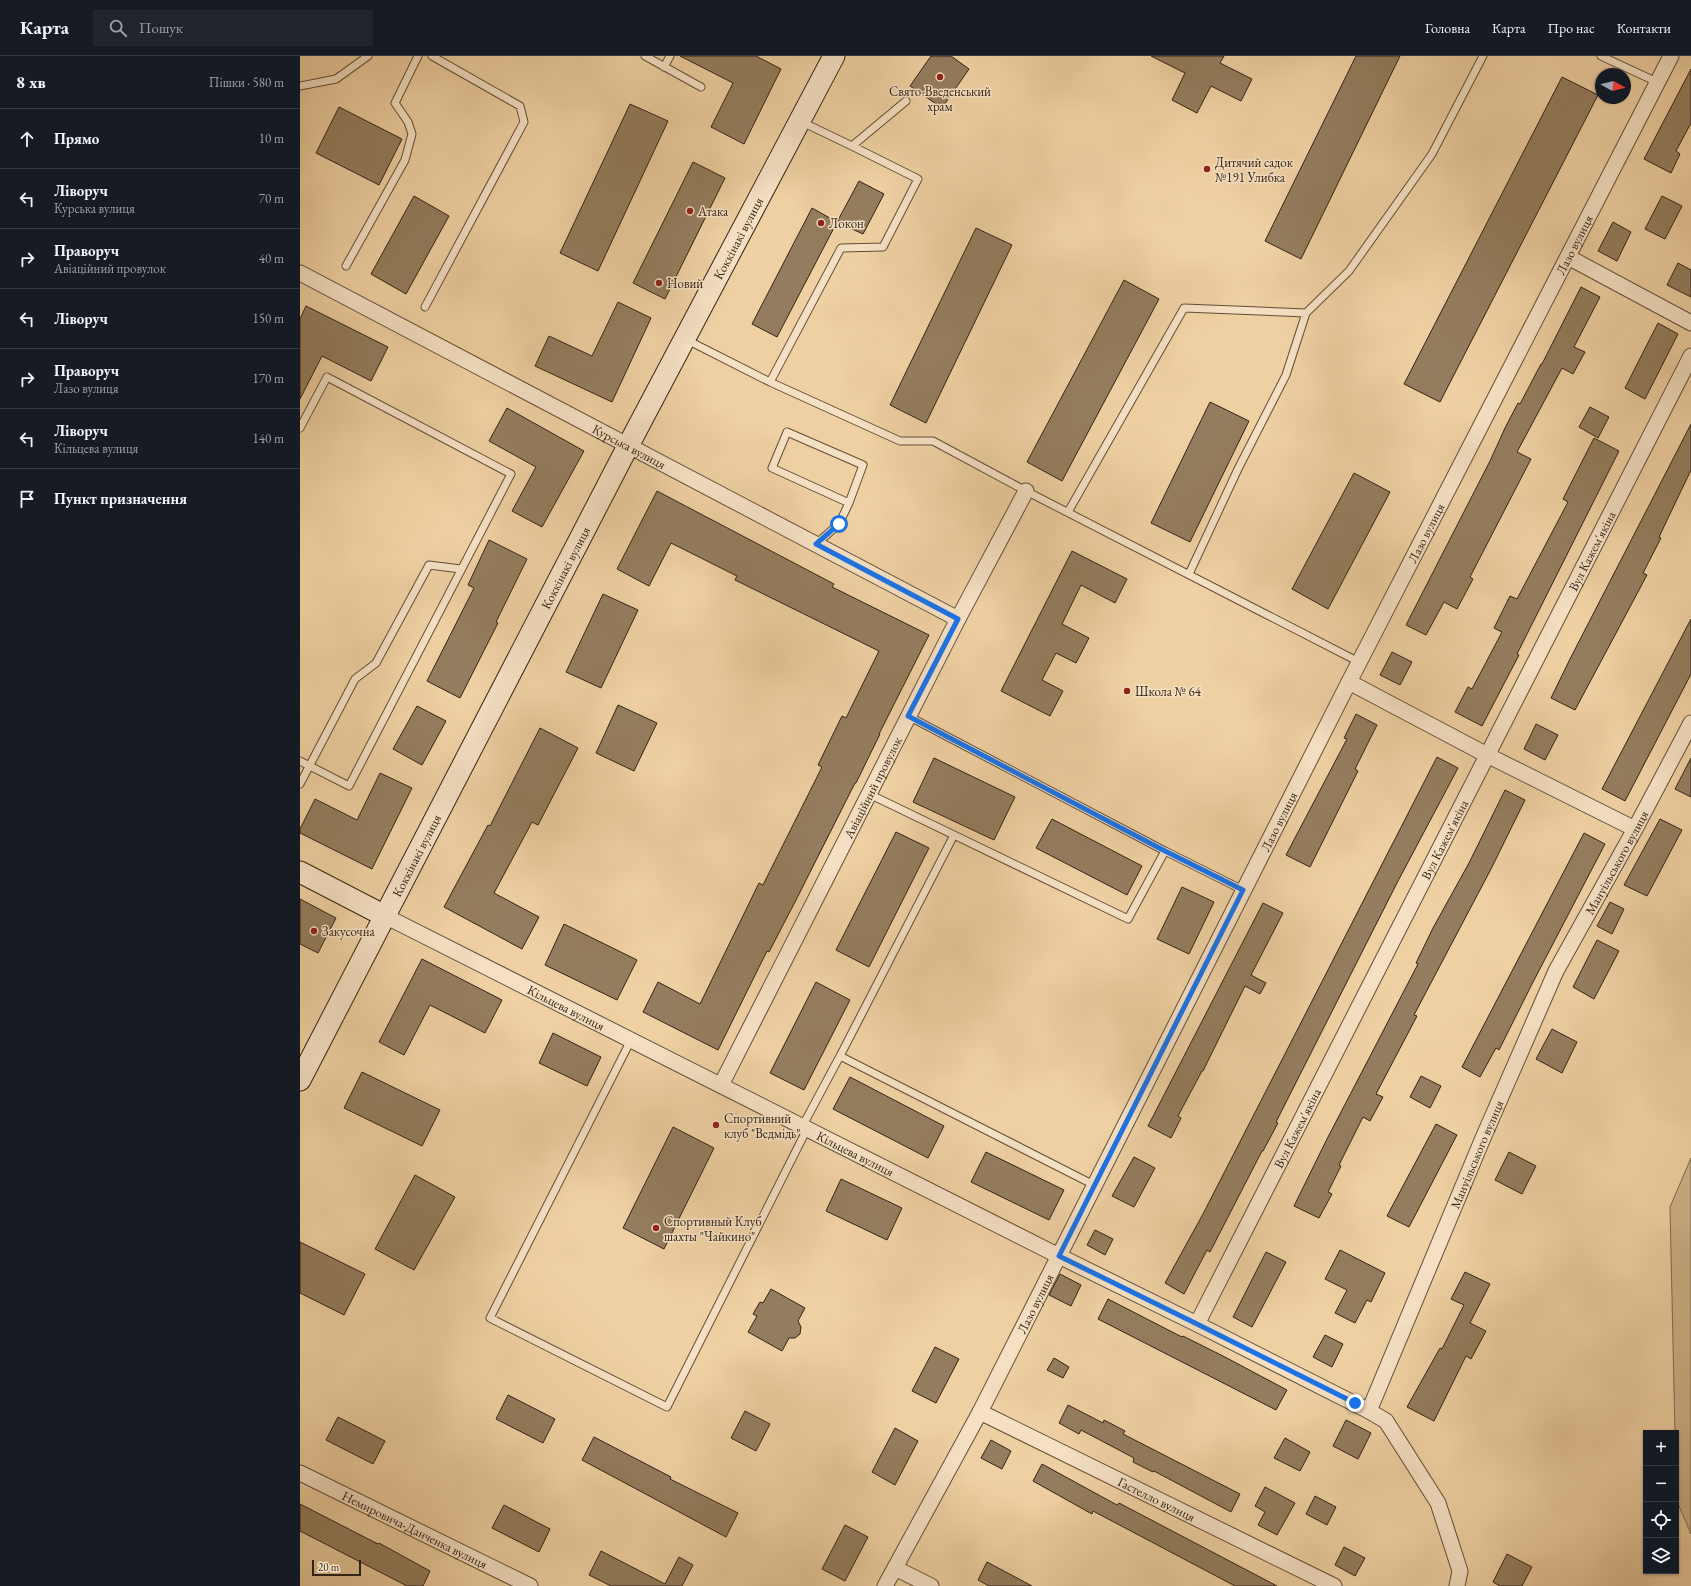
<!DOCTYPE html>
<html lang="uk">
<head>
<meta charset="utf-8">
<style>
	:root { --surface:#171b24; --page:#20242c; --text:#f1f3f6; --muted:#9ea1a6; --line:#363941 }
	body { margin:0; font-family:"EB Garamond",serif; background:var(--page); color:var(--text) }
	.controls { position:absolute; right:12px; bottom:12px; display:grid; overflow:hidden; border-radius:0px; box-shadow:0 1px 3px #0004 }
	.controls button { width:36px; height:36px; display:grid; place-items:center; padding:0; border:0; border-bottom:1px solid var(--line); background:var(--surface); color:var(--text); font:20px sans-serif }
	.compass { position:absolute; left:1295px; top:12px; width:36px; height:36px; border-radius:50%; background:var(--surface); box-shadow:0 1px 3px #0004; rotate:98deg }
	.scale { position:absolute; left:12px; bottom:10px; width:49px; box-sizing:border-box; padding-left:4px; border:2px solid #322314; border-top:0; font-size:11px; line-height:14px; white-space:nowrap; color:#322314; -webkit-text-stroke:3px #f5e0c3; paint-order:stroke }
	.stop { position:absolute; width:12px; height:12px; margin:-9px; border:3px solid #1a73e8; border-radius:50%; background:#fff }
	.stop.end { background:#1a73e8; border-color:#fff; box-shadow:0 1px 4px #0008 }
	.list { margin:0; padding:0; list-style:none }
	h2 { display:flex; justify-content:space-between; align-items:center; height:52px; margin:0; padding:0 16px; font-size:17px }
	h2 small { font-size:13px; font-weight:400; color:var(--muted) }
	.list li { display:grid; grid-template-columns:26px 1fr auto; gap:12px; align-items:center; box-sizing:border-box; height:60px; padding:0 16px; border-top:1px solid var(--line) }
	.list b { display:block; font-size:15px; white-space:nowrap }
	.list p { margin:0; font-size:13px; white-space:nowrap; color:var(--muted) }
	.list em { font-size:13px; font-style:normal; color:var(--muted) }
	.icon { flex:none; width:22px; height:22px; fill:none; stroke:currentColor; stroke-width:2; stroke-linecap:round; stroke-linejoin:round }
	.map { position:relative; flex:none; width:1391px; height:1530px; overflow:hidden }
	header { display:flex; align-items:center; gap:24px; box-sizing:border-box; height:56px; padding:0 20px; background:var(--surface); border-bottom:1px solid var(--line) }
	header strong { font-size:19px }
	nav { display:flex; gap:22px; margin-inline-start:auto; font-size:14px }
	.search { width:280px; height:36px; background:var(--page); display:flex; align-items:center; gap:10px; box-sizing:border-box; padding:0 14px; border-radius:0px; color:var(--muted); font-size:15px }
	main { display:flex }
	aside { flex:1; background:var(--surface) }
	.map>svg:first-child { display:block }
	.green { fill:#cfb38a; stroke:#806b4f }
	.building { fill:#947d5e; stroke:#322314 }
	.lines { fill:none; stroke-linecap:round; stroke-linejoin:round }
	.lane-casing { stroke:#614e38; stroke-width:9 }
	.street-casing { stroke:#614e38; stroke-width:17 }
	.secondary-casing { stroke:#322314; stroke-width:23 }
	.lane { stroke:#f5e0c3; stroke-width:7 }
	.street { stroke:#f5e0c3; stroke-width:15 }
	.secondary { stroke:#f5e0c3; stroke-width:21 }
	.route { stroke:#1a73e8; stroke-width:5 }
	.poi-dot { fill:#8f2418; stroke:#f5e0c3; stroke-width:1.5 }
	.labels { text-anchor:middle; dominant-baseline:central; stroke-width:3; stroke-linejoin:round; paint-order:stroke }
	.poi-label { font-size:13px; fill:#322314; stroke:#f5e0c3; text-anchor:start }
	.street-label { font-size:13px; fill:#322314; stroke:#f5e0c3 }
</style>
</head>
<body>
<header>
<strong>Карта</strong>
<div class="search"><svg class="icon" aria-label="search" viewBox="0 0 24 24"><circle cx="10" cy="10" r="6"/><path d="M15 15l6 6"/></svg>Пошук</div>
<nav><a>Головна</a><a>Карта</a><a>Про нас</a><a>Контакти</a></nav>
</header>
<main>
<aside>
<h2>8 хв<small>Пішки · 580 m</small></h2>
<ul class="list">
<li><svg class="icon" aria-label="ahead" viewBox="0 0 24 24"><path d="M12 20V5M6 11l6-6 6 6"/></svg><div><b>Прямо</b></div><em>10 m</em></li>
<li><svg class="icon" aria-label="left" viewBox="0 0 24 24"><path d="M17 20v-9H6M10 6l-5 5 5 5"/></svg><div><b>Ліворуч</b><p>Курська вулиця</p></div><em>70 m</em></li>
<li><svg class="icon" aria-label="right" viewBox="0 0 24 24"><path d="M7 20v-9h11M14 6l5 5-5 5"/></svg><div><b>Праворуч</b><p>Авіаційний провулок</p></div><em>40 m</em></li>
<li><svg class="icon" aria-label="left" viewBox="0 0 24 24"><path d="M17 20v-9H6M10 6l-5 5 5 5"/></svg><div><b>Ліворуч</b></div><em>150 m</em></li>
<li><svg class="icon" aria-label="right" viewBox="0 0 24 24"><path d="M7 20v-9h11M14 6l5 5-5 5"/></svg><div><b>Праворуч</b><p>Лазо вулиця</p></div><em>170 m</em></li>
<li><svg class="icon" aria-label="left" viewBox="0 0 24 24"><path d="M17 20v-9H6M10 6l-5 5 5 5"/></svg><div><b>Ліворуч</b><p>Кільцева вулиця</p></div><em>140 m</em></li>
<li><svg class="icon" aria-label="arrive" viewBox="0 0 24 24"><path d="M6 21V4h12l-3 4 3 4H6"/></svg><div><b>Пункт призначення</b></div></li>
</ul>
</aside>
<div class="map">
<svg width="1391" height="1530" viewBox="0 0 1391 1530">
	<rect width="100%" height="100%" fill="#efd0a2"/>
	<filter id="stains"><feTurbulence type="fractalNoise" baseFrequency=".005" numOctaves="4"/><feColorMatrix values="0 0 0 0 .2 0 0 0 0 .09 0 0 0 0 .02 0 0 0 .5 -.17"/></filter>
	<radialGradient id="worn" r=".72"><stop offset=".6" stop-color="#630" stop-opacity="0"/><stop offset="1" stop-color="#630" stop-opacity=".3"/></radialGradient>
	<path class="green" d="M1391,1102v376l-15,-35v-66h-1l-5,-226z"/>
	<path class="building" d="M380,0h76l25,13 -37,75 -33,-17 22,-44z
		M631,0h20l18,13 -27,39 -32,-22z
		M851,0h73l-4,7 32,16 -11,22 -30,-15 -14,27 -25,-13 13,-27z
		M1056,0h44l-99,203 -36,-18z
		M1391,13v54l-15,28 4,3 -9,19 -27,-14z
		M1262,21l36,18 -158,307 -36,-18z
		M330,48l38,17 -70,150 -38,-18z
		M39,51l63,32 -23,46 -63,-32z
		M393,106l32,16 -60,121 -32,-16z
		M559,125l25,13 -21,40 -26,-12z
		M114,140l35,20 -43,78 -35,-20z
		M1362,140l20,10 -17,33 -20,-10z
		M512,152l25,14 -60,115 -25,-13z
		M1313,166l18,10 -14,29 -19,-10z
		M676,172l36,17 -86,178 -36,-18z
		M1378,207l13,7v27l-24,-12z
		M824,224l35,19 -97,182 -35,-19z
		M1281,231l19,10 -26,50 11,5 -12,22 -11,-6 -45,84 14,7 -61,118 3,2 -16,30 -13,-7 -18,33 -20,-10 84,-164 15,-33 13,-25 2,1 21,-40h1z
		M318,246l33,16 -39,84 -77,-36 14,-30 43,20z
		M6,250l82,41 -17,34 -49,-25 -22,43v-80z
		M1358,267l20,11 -33,65 -20,-11z
		M910,346l39,19 -59,121 -39,-19z
		M1290,351l19,10 -11,21 -19,-11z
		M207,352l77,43 -42,76 -30,-16 24,-44 -47,-26z
		M1391,368v46l-32,67 2,1 -18,35 4,2 -72,135 -24,-12 19,-39z
		M1294,382l25,13 -102,203 2,1 -37,71 -27,-14 13,-25 4,2 30,-57 -8,-4 16,-32 7,3 51,-97 -5,-3z
		M1054,417l36,19 -62,117 -36,-20z
		M357,435l177,93 -2,3 97,48 -50,99h1l-24,49h-1l-60,119 -26,50 -2,-1 -49,99 -75,-38 15,-30 42,22 59,-121 4,2 59,-118 -4,-2 24,-49 4,2 33,-67 -144,-71 2,-4 -66,-33 -22,43 -32,-17z
		M189,484l38,19 -31,63 2,1 -38,75 -33,-17 47,-93 -6,-3z
		M772,495l55,28 -12,24 -34,-18 -19,39 27,14 -13,25 -20,-10 -14,27 21,11 -13,25 -49,-25z
		M303,538l35,16 -37,78 -35,-16z
		M1391,563v55l-66,127 -23,-12z
		M1092,596l20,10 -12,23 -20,-10z
		M318,649l39,18 -23,48 -38,-18z
		M117,650l29,15 -24,44 -29,-16z
		M1056,658l21,11 -22,44 3,2 -48,96 -24,-12 61,-116 -3,-1z
		M1236,668l22,11 -13,25 -21,-11z
		M240,672l38,20 -40,77 -6,-3 -38,71 45,24 -17,32 -78,-42 44,-82 2,1z
		M1137,701l21,11 -60,113 -122,241 2,1 -15,28h-1l-52,101 -3,-2 -23,44 -19,-11 38,-69z
		M634,702l81,39 -21,43 -81,-38z
		M1391,702v39l-16,-8z
		M80,717l32,15 -40,81 -72,-36v-4l15,-30 42,21z
		M1205,734l20,10 -34,69 -77,146 3,1 -41,78 7,3 -13,24 -7,-4 -24,48 2,1 -13,26 4,2 -13,24 -25,-12 33,-67 91,-175 -2,-1 17,-35 36,-65z
		M752,763l90,47 -15,29 -91,-47z
		M1360,763l22,11 -35,66 -23,-11z
		M596,776l33,16 -60,119 -33,-17z
		M1284,777l21,11 -73,140 -33,66 -3,-2 -16,29 -18,-10z
		M882,831l32,15 -25,52 -32,-15z
		M0,843l36,19 -18,35 -18,-9z
		M1310,846l14,7 -12,25 -15,-8z
		M963,847l20,10 -32,62 15,8 -6,11 -15,-8 -42,85h-1l-24,45 3,2 -10,20 -23,-12z
		M264,868l73,36 -20,40 -72,-35z
		M1297,884l22,11 -25,48 -21,-12z
		M122,903l80,41 -17,33 -55,-28 -26,50 -25,-13z
		M516,926l34,18 -46,90 -34,-17z
		M1252,973l25,13 -15,31 -26,-14z
		M253,977l48,24 -14,29 -48,-23z
		M62,1016l78,38 -18,36 -78,-38z
		M1121,1020l20,10 -11,22 -20,-11z
		M550,1021l94,49 -16,32 -95,-49z
		M1136,1068l21,11 -48,92 -22,-11z
		M373,1071l41,21 -50,101 -41,-21z
		M686,1096l78,38 -15,30 -78,-38z
		M1209,1096l27,14 -14,28 -27,-14z
		M834,1101l21,11 -21,39 -22,-11z
		M115,1119l40,22 -41,73 -39,-21z
		M541,1123l61,29 -15,32 -61,-29z
		M795,1174l18,9 -8,16 -18,-10z
		M0,1186l65,32 -21,41 -44,-22z
		M1040,1194l45,23 -14,29 -4,-2 -12,23 -20,-10 12,-23 -22,-11z
		M966,1196l20,10 -34,65 -19,-10z
		M1165,1216l25,12 -20,39 16,8 -15,28 -5,-3 -32,65 -27,-14 33,-59 2,1 22,-44 -13,-6z
		M760,1218l21,11 -10,21 -22,-11z
		M471,1233l34,19 -7,13 3,6 -1,7 -5,4h-6l-7,13 -34,-19 9,-16 -4,-2 7,-12 3,1z
		M808,1243l74,38 1,-1 40,20 64,34 -11,20 -178,-91z
		M1025,1279l18,9 -11,23 -19,-10z
		M635,1291l24,12 -23,44 -24,-12z
		M754,1302l15,9 -6,11 -16,-8z
		M208,1339l47,24 -12,24 -47,-24z
		M768,1349l35,18 1,-3 21,11 -2,3 117,60 -9,18 -77,-41 -1,1 -20,-10 1,-4 -53,-28 -2,4 -20,-11z
		M445,1355l25,13 -14,27 -25,-13z
		M38,1361l47,24 -12,23 -47,-24z
		M1046,1364l25,13 -13,26 -25,-13z
		M595,1372l23,13 -23,44 -23,-13z
		M294,1381l77,40 -1,2 68,34 -12,24 -144,-77z
		M985,1382l25,14 -10,19 -26,-13z
		M691,1384l20,11 -9,18 -21,-11z
		M742,1408l75,41 2,-2 158,83h-42l-142,-75 -1,3 -59,-33z
		M965,1431l30,16 -18,32 -19,-10 7,-13 -10,-6z
		M1015,1440l21,11 -9,18 -21,-11z
		M0,1448l78,40 1,-1 51,28 -7,15h-16l-107,-55z
		M204,1449l46,24 -11,23 -47,-24z
		M545,1469l23,12 -23,44 -23,-12z
		M1044,1491l21,11 -10,18 -20,-11z
		M301,1495l64,33 14,-27 14,8 -11,21h-71l-22,-11z
		M1207,1498l25,13 -10,19h-22l-7,-4z
		M687,1506l45,24h-43l-11,-6z"/>
	<g class="lines">
		<g class="lane-casing">
			<path id="lane" d="M345,0l56,31
				M1301,0l56,26
				M364,11l6,-11
				M0,30l36,-7 32,-23
				M502,66l50,24 54,-45
				M46,210l59,-106 7,-26 -4,-12 -13,-19 23,-47
				M125,251l99,-185 -4,-16 -88,-50
				M387,284l83,42 130,59h33l93,50 333,171
				M470,326l71,-134 42,-1 35,-68 -66,-33
				M0,372l27,-51 184,97 -162,312 -49,-25
				M768,456l116,-204 122,5 43,-42 83,-117 51,-98
				M516,488l23,-20 10,-21 -77,-35 15,-36 76,33 -14,38
				M889,518l49,-105 48,-94 20,-62
				M0,728l55,-105 21,-16 53,-98 32,4
				M569,738l259,125 37,-68 -257,-135
				M654,779l-114,221 254,129
				M865,795l78,39
				M331,984l-141,278 177,89 140,-278
				M502,1071l38,-71"/>
		</g>
		<g class="street-casing">
			<g id="street">
				<path d="M1268,201l123,66"/>
				<path id="s1" d="M0,217l658,346"/>
				<path d="M1049,626l138,73 148,74"/>
				<path id="s2" d="M85,860l674,340 138,68 172,87"/>
				<path id="s3" d="M421,1029l237,-466 68,-128"/>
				<path id="s4" d="M897,1268l494,-968"/>
				<path id="s5" d="M680,1356l354,174"/>
				<path id="s6" d="M0,1417l230,113"/>
				<path d="M595,1512l36,18"/>
				<path id="s7" d="M585,1530l95,-174 369,-730 322,-626"/>
				<path id="s8" d="M1157,1530l3,-15 -22,-68 -52,-82 -17,-10 114,-273 73,-167 79,-142 56,-106"/>
			</g>
		</g>
		<g class="secondary-casing">
			<g id="secondary">
				<path d="M0,816l85,44"/>
				<path id="s9" d="M0,1024l328,-634 206,-390"/>
			</g>
		</g>
		<use href="#lane" class="lane"/>
		<use href="#street" class="street"/>
		<use href="#secondary" class="secondary"/>
	</g>
	<g class="lines">
		<path class="route" d="M539,468l-23,20 142,75 -50,97 257,135 78,39 -184,366 138,68 158,79"/>
	</g>
	<g class="poi-dot">
		<circle cx="640" cy="21" r="4"/>
		<circle cx="907" cy="113" r="4"/>
		<circle cx="390" cy="155" r="4"/>
		<circle cx="521" cy="167" r="4"/>
		<circle cx="359" cy="227" r="4"/>
		<circle cx="827" cy="635" r="4"/>
		<circle cx="14" cy="875" r="4"/>
		<circle cx="416" cy="1069" r="4"/>
		<circle cx="356" cy="1172" r="4"/>
	</g>
	<g class="labels">
		<g class="poi-label">
			<text x="640" y="35" text-anchor="middle">Свято-Введенський<tspan x="640" dy="15">храм</tspan></text>
			<text x="915" y="106">Дитячий садок<tspan x="915" dy="15">№191 Улибка</tspan></text>
			<text x="398" y="155">Атака</text>
			<text x="529" y="167">Локон</text>
			<text x="367" y="227">Новий</text>
			<text x="835" y="635">Школа № 64</text>
			<text x="22" y="875">Закусочна</text>
			<text x="424" y="1062">Спортивний<tspan x="424" dy="15">клуб "Ведмідь"</tspan></text>
			<text x="364" y="1165">Спортивный Клуб<tspan x="364" dy="15">шахты "Чайкино"</tspan></text>
		</g>
		<g class="street-label">
			<text stroke="none"><textPath href="#s9" startOffset="949">Коккінакі вулиця</textPath></text>
			<text stroke="none"><textPath href="#s7" startOffset="1508">Лазо вулиця</textPath></text>
			<text stroke="none"><textPath href="#s1" startOffset="372">Курська вулиця</textPath></text>
			<text stroke="none"><textPath href="#s7" startOffset="1184">Лазо вулиця</textPath></text>
			<text stroke="none"><textPath href="#s4" startOffset="868">Вул Кажем'якіна</textPath></text>
			<text stroke="none"><textPath href="#s9" startOffset="577">Коккінакі вулиця</textPath></text>
			<text stroke="none"><textPath href="#s3" startOffset="334">Авіаційний провулок</textPath></text>
			<text stroke="none"><textPath href="#s7" startOffset="860">Лазо вулиця</textPath></text>
			<text stroke="none"><textPath href="#s4" startOffset="544">Вул Кажем'якіна</textPath></text>
			<text stroke="none"><textPath href="#s9" startOffset="253">Коккінакі вулиця</textPath></text>
			<text stroke="none"><textPath href="#s8" startOffset="806">Мануільського вулиця</textPath></text>
			<text stroke="none"><textPath href="#s2" startOffset="203">Кільцева вулиця</textPath></text>
			<text stroke="none"><textPath href="#s4" startOffset="220">Вул Кажем'якіна</textPath></text>
			<text stroke="none"><textPath href="#s2" startOffset="527">Кільцева вулиця</textPath></text>
			<text stroke="none"><textPath href="#s8" startOffset="482">Мануільського вулиця</textPath></text>
			<text stroke="none"><textPath href="#s7" startOffset="320">Лазо вулиця</textPath></text>
			<text stroke="none"><textPath href="#s5" startOffset="197">Гастелло вулиця</textPath></text>
			<text stroke="none"><textPath href="#s6" startOffset="128">Немировича-Данченка вулиця</textPath></text>
		</g>
	</g>
	<rect width="100%" height="100%" filter="url(#stains)"/>
	<rect width="100%" height="100%" fill="url(#worn)"/>
</svg>
<div class="controls">
<button>+</button>
<button>−</button>
<button><svg class="icon" aria-label="locate" viewBox="0 0 24 24"><circle cx="12" cy="12" r="6"/><path d="M12 2v4M12 18v4M2 12h4M18 12h4"/></svg></button>
<button><svg class="icon" aria-label="layers" viewBox="0 0 24 24"><path d="M12 4l9 5-9 5-9-5zM3 14l9 5 9-5"/></svg></button>
</div>
<svg class="compass" viewBox="-18 -18 36 36"><path d="M0-13l5 13h-10z" fill="#e53935"/><path d="M0 13l5-13h-10z" fill="#9ea1a6"/></svg>
<div class="scale">20 m</div>
<div class="stop" style="left:539px;top:468px"></div>
<div class="stop end" style="left:1055px;top:1347px"></div>
</div>
</main>
</body>
</html>
